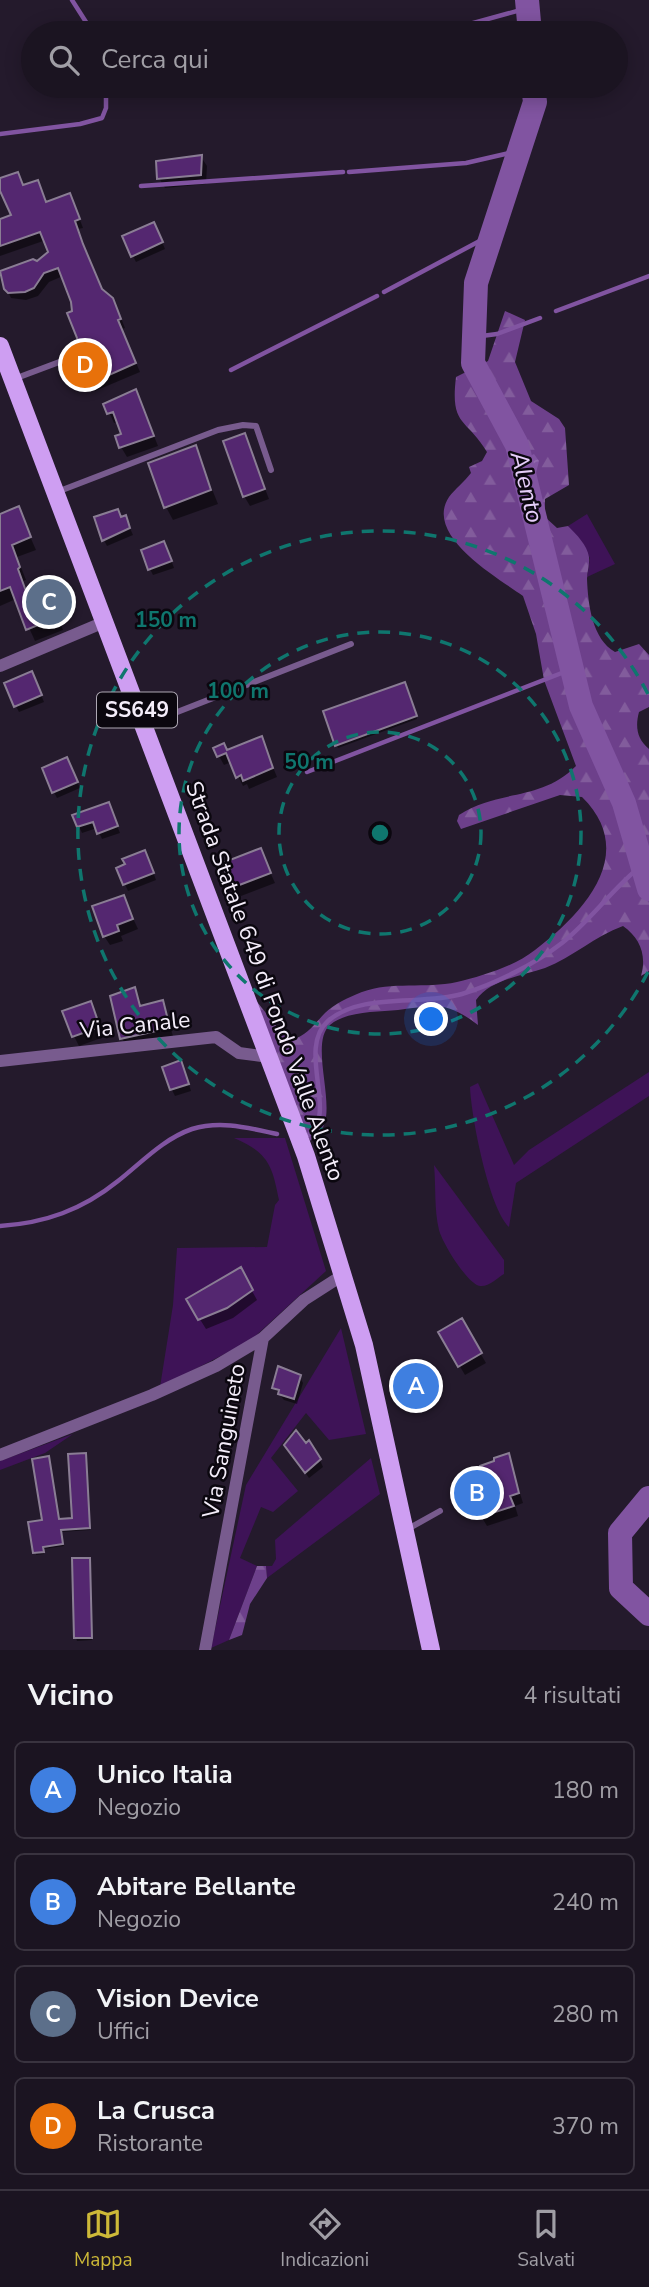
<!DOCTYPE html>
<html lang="it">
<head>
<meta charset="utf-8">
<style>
	:root { --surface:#1b1421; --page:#28212e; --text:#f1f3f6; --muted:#a09ea5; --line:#39333f; --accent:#cdb938 }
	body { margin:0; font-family:"Nunito Sans",sans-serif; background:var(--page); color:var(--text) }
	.you { position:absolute; left:432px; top:1020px; width:24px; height:24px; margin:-18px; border:5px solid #fff; border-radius:50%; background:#1a73e8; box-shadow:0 0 0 10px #1a73e833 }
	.badge { display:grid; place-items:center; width:46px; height:46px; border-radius:50%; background:var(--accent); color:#fff; font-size:23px; font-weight:700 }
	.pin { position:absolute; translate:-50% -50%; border:4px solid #fff; box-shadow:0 2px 7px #0006 }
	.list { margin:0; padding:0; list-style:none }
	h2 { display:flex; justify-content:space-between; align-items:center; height:91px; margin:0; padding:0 28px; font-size:30px }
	h2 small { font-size:23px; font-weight:400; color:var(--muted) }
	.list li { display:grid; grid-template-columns:46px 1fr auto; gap:21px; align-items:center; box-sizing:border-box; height:98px; margin:0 14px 14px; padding:0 14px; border:2px solid var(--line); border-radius:10px }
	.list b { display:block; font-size:26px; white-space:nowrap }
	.list p { margin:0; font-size:23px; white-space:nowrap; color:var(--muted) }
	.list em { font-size:23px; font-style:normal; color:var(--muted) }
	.icon { flex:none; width:38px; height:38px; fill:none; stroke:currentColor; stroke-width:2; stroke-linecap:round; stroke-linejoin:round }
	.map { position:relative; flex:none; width:649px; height:1650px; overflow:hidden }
	.search { position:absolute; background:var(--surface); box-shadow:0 4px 18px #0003; left:21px; right:21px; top:21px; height:77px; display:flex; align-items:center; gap:18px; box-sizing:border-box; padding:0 24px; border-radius:38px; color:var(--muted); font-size:26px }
	.sheet { height:539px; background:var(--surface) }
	nav { display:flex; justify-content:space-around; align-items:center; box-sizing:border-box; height:98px; border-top:2px solid var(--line); background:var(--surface); font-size:19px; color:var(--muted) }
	nav a { display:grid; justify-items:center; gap:4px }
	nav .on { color:var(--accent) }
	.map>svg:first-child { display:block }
	.green { fill:#3e1357 }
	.forest { fill:url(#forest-firs) }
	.water { fill:url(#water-waves) }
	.shadow { fill:#0007 }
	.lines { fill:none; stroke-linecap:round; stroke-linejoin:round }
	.stream { stroke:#8154a1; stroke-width:4.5 }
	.river { stroke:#8154a1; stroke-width:24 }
	.building { fill:#542770; stroke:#8a7d94; stroke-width:2 }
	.service { stroke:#785b8e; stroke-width:6 }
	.minor { stroke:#785b8e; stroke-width:12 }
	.primary { stroke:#ce9ef2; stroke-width:18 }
	.ring { fill:none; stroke:#0f766e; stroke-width:3.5; stroke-dasharray:12 9 }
	.labels { text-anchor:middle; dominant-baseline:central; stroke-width:5; stroke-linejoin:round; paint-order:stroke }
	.shield { fill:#0b070f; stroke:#aea8b4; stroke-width:2 }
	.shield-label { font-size:21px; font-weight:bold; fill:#f4edfa }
	.street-label { font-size:23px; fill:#f4edfa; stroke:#0b070f }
	.water-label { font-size:24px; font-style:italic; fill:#e6cef9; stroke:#0b070f }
	.centre { fill:#0f766e; stroke:#0b070f; stroke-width:3.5 }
	.ring-label { font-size:21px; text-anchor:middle; font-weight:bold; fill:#0f766e; stroke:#0b070f; stroke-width:5; stroke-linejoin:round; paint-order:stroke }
</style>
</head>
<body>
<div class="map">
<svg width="649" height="1650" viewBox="0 0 649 1650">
	<defs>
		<pattern id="forest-firs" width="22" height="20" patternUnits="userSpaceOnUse" patternTransform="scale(1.75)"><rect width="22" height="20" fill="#6d408b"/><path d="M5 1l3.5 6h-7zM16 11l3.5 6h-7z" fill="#825c9c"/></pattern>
		<pattern id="water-waves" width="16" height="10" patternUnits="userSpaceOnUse" patternTransform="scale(1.75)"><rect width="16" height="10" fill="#8154a1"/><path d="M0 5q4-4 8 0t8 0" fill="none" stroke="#936daf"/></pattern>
	</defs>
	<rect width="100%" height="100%" fill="#241a2c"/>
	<path class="green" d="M587,514l28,50 -28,13 3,-19 -22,-32z
		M649,1072v24l-133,87 -7,44c-20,-19 -38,-111 -39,-140l8,-4 36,82 15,-15z
		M234,1138h51l41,133 -76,70 -90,46 13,-82 4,-57 90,-1 8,-42 4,-5c-7,-36 -11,-47 -45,-62z
		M434,1165l70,95v14c-7,4 -15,13 -24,12 -13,-2 -38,-44 -41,-56 -5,-21 -3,-44 -5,-65z
		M341,1328l25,106 -37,6 -23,-27 -35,45 27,33 -25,21 -12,-5 -21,51 17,8 -28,74 -18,8 35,-163z
		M73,1434l-28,19 -45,17v-9z
		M371,1458l9,36 -113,84 -1,-12h6l4,-7 -1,-19z"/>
	<path class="forest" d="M505,311l20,9 -10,42 16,39 28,18 6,9 4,57 -24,14v18l12,11 11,-2c9,9 19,19 21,31 1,7 -2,15 -2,22 1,25 5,60 28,73l24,-8 10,11v52l-10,5c-4,15 -2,27 10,37v222l-8,5c6,-21 -1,-38 -18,-50 -28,10 -50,31 -78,42 -23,8 -54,11 -69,32l2,25c-31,-24 -43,-20 -80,-15 -21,2 -52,1 -68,15 -20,17 4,75 -6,100 -2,6 -9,11 -14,16l-60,-148 27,34 20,11c12,-5 19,-16 28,-25 9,-9 24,-16 37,-21 30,-11 63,-3 95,-10 25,-6 58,-16 78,-32 49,-37 104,-97 47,-153l-22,-2 -99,34 -4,-8 2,-6c39,-26 81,-13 117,-49l-32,-86 -8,-46 -13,-38c-23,-17 -100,-60 -74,-99 6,-8 15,-15 22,-24l-2,-6 13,-6 5,-9c-21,-35 -37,-25 -31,-75l32,-16z
		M257,1566h9l1,12 -17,26 -8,31 -13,5z"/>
	<path class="water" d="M534,454l5,7 -4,16 -6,4c-11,-3 -13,-9 -10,-20z"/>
	<path class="shadow" d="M201,157l6,9 -1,18 -41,4 -6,-10z
		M17,174l7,13 13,-5 10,21 27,1 9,24 -5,1 9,25 16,38 14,16 8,20 -3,1 18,43 -45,19 -5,-8 -18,-82 -9,-25 -14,6 -11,14 -12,4 -15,-2 -11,-24 25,-12 13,1 13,-11 -5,-12 -46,16v-35l13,-5 -6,-17 -4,1 -3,-6v-14z
		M157,230l8,19 -29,13 -3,-6z
		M136,391l22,55 -31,11 -6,-10 2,-12 -5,-13 -4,1 -8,-18z
		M244,435l25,64 -19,7 -6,-10z
		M195,447l23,57 -45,16 -7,-13z
		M18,509l18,41 -19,7 9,23 -3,1 6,15 16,-7 18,41 -28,11 -19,-42 -16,7v-91z
		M125,517l8,18 -26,11 -3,-6z
		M167,549l7,19 -21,7 -3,-6z
		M35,680l9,22 -25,10 -3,-6z
		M406,686l11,33 -79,29 -1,-3z
		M261,738l16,39 -28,12 -2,-5 -4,2 -12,-24 -7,3 -9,-16 12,3z
		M70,765l10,23 -23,10 -3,-6z
		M108,804l12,29 -18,6 -5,-11 -15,5 -8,-17z
		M260,850l15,33 -34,13 -9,-13z
		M148,858l8,22 -28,11 -10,-22z
		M123,897l15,32 -17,7 2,5 -13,4 -6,-9z
		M134,989l7,18 21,-5 11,34 -47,10 -4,-8z
		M90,1003l14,34 -25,9 -5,-10z
		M184,1069l7,22 -16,5 -3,-6z
		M240,1269l17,31 -24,18 -27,11 -18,-29z
		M461,1320l25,43 -21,12 -25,-42z
		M300,1377l3,6 -6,21 -13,-4 -10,-12z
		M296,1432l20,19 7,16 -14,11 -19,-27z
		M508,1455l15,48 -8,3 3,10 -31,10 -6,-10 2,-45z
		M86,1457l4,73 -29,2 3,14 -20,3v5l-8,1 8,-34 5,-60 10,60 14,-2z
		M89,1560l3,80 -15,1 -1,-3z"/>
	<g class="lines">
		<path class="stream" d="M72,0l21,33
			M437,33l91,-25
			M0,134l80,-10 22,-6 4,-10v-22
			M349,172l117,-9 52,-12
			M141,186l202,-14
			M384,292l105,-56
			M556,311l93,-35
			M474,337l23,-3 43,-16
			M231,370l146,-74
			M307,772l265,-103
			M308,1135c31,-20 -12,-86 20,-114 33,-29 93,-15 134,-27 33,-10 73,-30 100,-51 29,-23 51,-55 80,-78
			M0,1226c45,-3 82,-16 118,-45 23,-18 45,-42 74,-52 29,-9 57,-1 85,5"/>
		<path class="river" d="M527,0l3,33
			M533,86l2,16 -59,181 -3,80 44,82 64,261 43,97 25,86
			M649,1498l-29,35 1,55 28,26"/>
	</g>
	<path class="building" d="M202,155l-1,20 -44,4 -1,-18z
		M18,172l5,13 15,-5 8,22 24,-9 10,26 -5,2 8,23 19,45 11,9 8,21 -3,1 18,43 -47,21 -12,-29 6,-2 -16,-40 5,-2 -1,-9 -13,-34 -14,5 -10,15 -9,4 -17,1 -4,-4 -4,-18 33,-12 4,2 11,-9 -8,-20 -40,14v-27l11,-4 -11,-24v-13z
		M154,222l9,20 -32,15 -9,-21z
		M136,389l18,47 -35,12 -4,-12 6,-2 -8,-22 -6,2 -4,-10z
		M245,433l20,56 -22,8 -20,-56z
		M196,445l15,45 -47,18 -16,-45z
		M19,506l12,31 -19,8 8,22 -2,2 9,25 19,-7 12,30 -32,13 -16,-43 -10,4v-77z
		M118,509l3,8 5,-2 4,13 -28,13 -8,-24z
		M164,541l8,20 -24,9 -7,-20z
		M32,671l10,24 -28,12 -10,-24z
		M405,682l12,34 -82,30 -12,-35z
		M262,736l11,32 -30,13 -2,-6 -5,3 -10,-25 -9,4 -4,-9 11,-5 3,7z
		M67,757l11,25 -26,11 -10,-25z
		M109,802l9,24 -21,8 -4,-12 -16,5 -5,-12z
		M261,848l10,25 -37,14 -4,-3 -8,-21z
		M145,850l9,23 -31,12 -7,-17 9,-4 -3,-5z
		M124,895l9,24 -16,6 2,6 -16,6 -11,-31z
		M135,987l5,19 23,-6 7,28 -50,11 -10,-43z
		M91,1001l9,26 -28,10 -10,-26z
		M181,1060l8,24 -19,6 -8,-23z
		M241,1267l12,23 -26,18 -29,12 -12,-21z
		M462,1318l20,35 -24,14 -20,-35z
		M278,1366l23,9 -7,24 -16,-5 1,-4 -7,-2z
		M296,1430l10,13 3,-3 12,19 -16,14 -21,-28z
		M86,1453l4,75 -29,2 2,14 -20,3 1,5 -11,1 -5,-31 14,-2 -10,-61 17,-3 10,63 13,-1 -4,-64z
		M509,1453l10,40 -9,3 4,10 -34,11 -10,-43 11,-4 -1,-4 14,-5v-3z
		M72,1558h18l2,80h-18z"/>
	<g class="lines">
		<path class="service" d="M14,379l48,-18
			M57,492l161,-62 25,-5 13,1 15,44
			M144,725l207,-81
			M406,1530l34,-19"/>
		<path class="minor" d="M0,666l102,-43
			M0,1061l216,-24 23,16 30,4
			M0,1455l152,-60 64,-29 47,-28 41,-38 39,-25
			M205,1650l58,-312"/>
		<path class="primary" d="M0,346l306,810 58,189 67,305"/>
	</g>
	<g class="ring">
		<circle cx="380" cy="833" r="101"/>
		<circle cx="380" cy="833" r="201"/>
		<path d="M648 972A302 302 0 1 1 648 694"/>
	</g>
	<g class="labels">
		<rect class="shield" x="97" y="692.5" width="80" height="35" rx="5"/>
		<g class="shield-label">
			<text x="137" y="710">SS649</text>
		</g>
		<g class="street-label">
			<text transform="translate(265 981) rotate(70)">Strada Statale 649 di Fondo Valle Alento</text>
			<text transform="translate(135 1025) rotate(-6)">Via Canale</text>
			<text transform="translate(224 1441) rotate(-80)">Via Sanguineto</text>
		</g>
		<g class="water-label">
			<text transform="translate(527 487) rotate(76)">Alento</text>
		</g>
	</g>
	<circle cx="380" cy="833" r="10" class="centre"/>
	<g class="ring-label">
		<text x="166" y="627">150 m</text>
		<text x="238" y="698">100 m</text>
		<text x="309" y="769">50 m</text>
	</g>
</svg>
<div class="you"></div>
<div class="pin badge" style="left:416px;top:1386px;background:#3f7fe0">A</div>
<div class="pin badge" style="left:477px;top:1493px;background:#3f7fe0">B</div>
<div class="pin badge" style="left:49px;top:602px;background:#5c6f8a">C</div>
<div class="pin badge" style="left:85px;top:365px;background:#e8710a">D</div>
<div class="search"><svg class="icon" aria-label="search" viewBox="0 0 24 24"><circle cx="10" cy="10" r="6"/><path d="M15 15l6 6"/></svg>Cerca qui</div>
</div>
<section class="sheet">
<h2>Vicino<small>4 risultati</small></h2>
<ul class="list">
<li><span class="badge" style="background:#3f7fe0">A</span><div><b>Unico Italia</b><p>Negozio</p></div><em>180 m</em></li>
<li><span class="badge" style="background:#3f7fe0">B</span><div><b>Abitare Bellante</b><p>Negozio</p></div><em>240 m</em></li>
<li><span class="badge" style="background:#5c6f8a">C</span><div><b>Vision Device</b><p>Uffici</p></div><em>280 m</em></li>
<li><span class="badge" style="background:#e8710a">D</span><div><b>La Crusca</b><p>Ristorante</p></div><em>370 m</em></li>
</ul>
</section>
<nav>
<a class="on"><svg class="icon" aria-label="map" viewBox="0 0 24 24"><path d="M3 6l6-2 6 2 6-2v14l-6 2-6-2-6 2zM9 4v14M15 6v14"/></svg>Mappa</a>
<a><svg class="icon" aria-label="directions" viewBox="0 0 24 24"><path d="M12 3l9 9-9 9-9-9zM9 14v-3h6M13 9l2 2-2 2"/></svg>Indicazioni</a>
<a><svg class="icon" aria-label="saved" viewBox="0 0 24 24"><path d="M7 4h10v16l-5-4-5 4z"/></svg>Salvati</a>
</nav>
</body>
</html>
